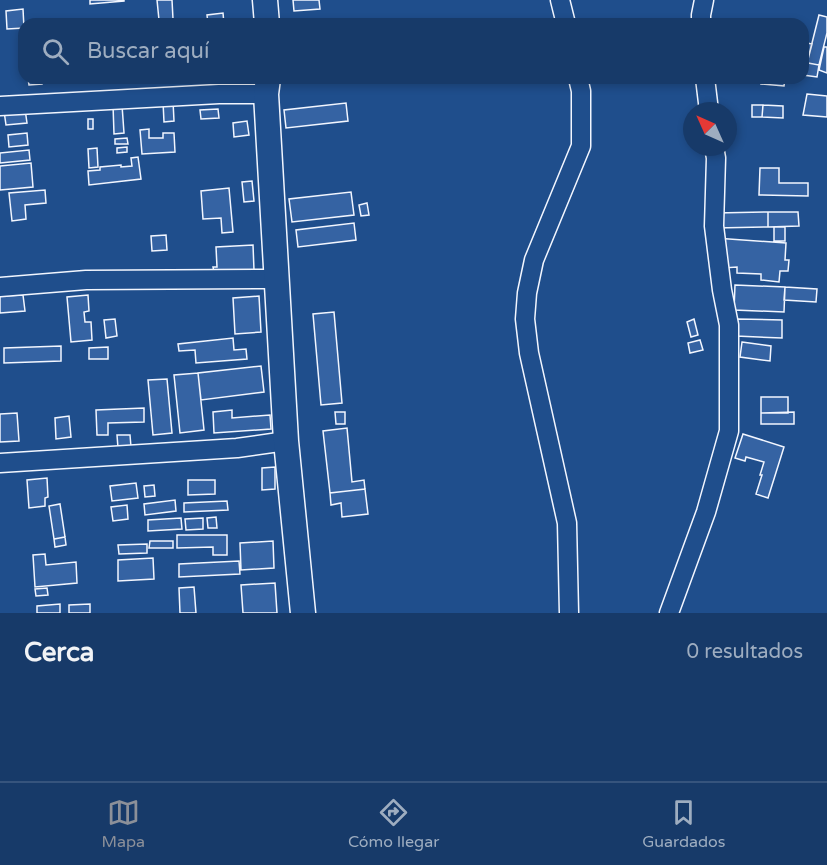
<!DOCTYPE html>
<html lang="es">
<head>
<meta charset="utf-8">
<style>
	:root { --surface:#173a69; --page:#20416f; --text:#f1f3f6; --muted:#9eadc0; --line:#36547d; --accent:#8c9099 }
	body { margin:0; font-family:"Varela Round",sans-serif; background:var(--page); color:var(--text) }
	.compass { position:absolute; left:683px; top:102px; width:54px; height:54px; border-radius:50%; background:var(--surface); box-shadow:0 3px 9px #0003; rotate:315deg }
	.list { margin:0; padding:0; list-style:none }
	h2 { display:flex; justify-content:space-between; align-items:center; height:78px; margin:0; padding:0 24px; font-size:26px }
	h2 small { font-size:20px; font-weight:400; color:var(--muted) }
	.icon { flex:none; width:33px; height:33px; fill:none; stroke:currentColor; stroke-width:2; stroke-linecap:round; stroke-linejoin:round }
	.map { position:relative; flex:none; width:827px; height:613px; overflow:hidden }
	.search { position:absolute; background:var(--surface); box-shadow:0 3px 9px #0003; left:18px; right:18px; top:18px; height:66px; display:flex; align-items:center; gap:15px; box-sizing:border-box; padding:0 21px; border-radius:18px; color:var(--muted); font-size:22px }
	.sheet { height:168px; background:var(--surface) }
	nav { display:flex; justify-content:space-around; align-items:center; box-sizing:border-box; height:84px; border-top:2px solid var(--line); background:var(--surface); font-size:16px; color:var(--muted) }
	nav a { display:grid; justify-items:center; gap:3px }
	nav .on { color:var(--accent) }
	.map>svg:first-child { display:block }
	.building { fill:#3563a3; stroke:#f2f6ff; stroke-width:1.5 }
	.lines { fill:none; stroke-linecap:round; stroke-linejoin:round }
	.street-casing { stroke:#f2f6ff; stroke-width:21 }
	.secondary-casing { stroke:#f2f6ff; stroke-width:27 }
	.street { stroke:#1f4e8c; stroke-width:18 }
	.secondary { stroke:#1f4e8c; stroke-width:24 }
</style>
</head>
<body>
<div class="map">
<svg width="827" height="613" viewBox="0 0 827 613">
	<rect width="100%" height="100%" fill="#1f4e8c"/>
	<path class="building" d="M90,0h34v1l-34,3z
		M157,0h15l1,19 -14,1z
		M293,0h26l1,9 -26,2z
		M23,9l1,19 -17,1 -1,-18z
		M223,13l1,11h-16l-1,-9z
		M819,15l8,2v16l-8,32 -12,-2z
		M803,42l9,2 -5,19 -4,-1z
		M824,47h3v26l-8,-3z
		M803,62l16,3 -2,12 -14,-2z
		M28,78h14v6l-13,1z
		M233,78h12l1,13h-10v-10h-3z
		M762,78h23l-1,8 -23,-2z
		M807,94l20,2v21l-24,-2z
		M173,101l1,20 -10,1 -1,-20z
		M346,103l2,18 -62,7 -2,-18z
		M113,105h9l2,28 -10,1z
		M752,105h11l-1,12h-10z
		M763,105l20,1v12l-21,-1z
		M25,109l2,14 -21,2 -2,-14z
		M218,109l1,9 -18,1 -1,-9z
		M88,119h5v10h-5z
		M247,121l2,14 -15,2 -1,-14z
		M149,129v9h14v-5h11l1,19 -33,2 -2,-24z
		M27,133l1,12 -19,2 -1,-12z
		M127,138l1,6h-13v-5z
		M127,147v5l-10,1v-5z
		M97,148l1,19 -9,1 -1,-19z
		M29,150l1,10 -30,3v-10z
		M138,157l3,22 -52,6 -1,-14 12,-1v-3l21,-2v2l11,-1 -1,-8z
		M31,163l2,24 -33,3v-24z
		M760,168h19v15h29v13l-49,-1z
		M252,181l2,20 -10,1 -2,-20z
		M229,188l4,44 -11,1 -1,-15 -18,1 -2,-28z
		M45,190l1,13 -21,2 1,14 -14,2 -3,-28z
		M351,192l3,23 -62,7 -3,-23z
		M367,203l2,12 -8,1 -2,-11z
		M768,212h30l1,14 -31,1z
		M768,212v15l-52,1v-15z
		M354,223l2,17 -58,7 -2,-17z
		M774,227h11v14h-11z
		M166,235l1,15 -15,1 -1,-15z
		M715,238l71,5 -1,17h4l-1,11h-8l-1,11 -18,-2v-6l-24,-1v-6l-14,1z
		M253,245l1,25 -40,2 -1,-5h4l-1,-20z
		M735,285l50,2 -1,25 -50,-2z
		M785,287l32,2 -1,13 -32,-2z
		M23,295l2,16 -25,2v-17z
		M88,295l1,16 -5,1 1,10h6l1,18 -21,2 -4,-45z
		M259,296l2,36 -26,2 -2,-36z
		M334,312l8,91 -21,2 -8,-91z
		M115,319l2,17 -11,2 -2,-18z
		M694,319l4,16 -7,2 -4,-15z
		M737,319l45,1v18l-46,-2z
		M233,338l1,12 12,-1 1,10 -51,4 -1,-13 -16,1 -1,-7z
		M700,340l3,10 -13,3 -2,-10z
		M742,342l29,4 -1,15 -30,-4z
		M61,346v15l-57,2v-15z
		M108,347v12h-19v-11z
		M261,366l3,26 -63,8 -3,-27z
		M198,373l6,57 -24,3 -6,-58z
		M167,379l5,54 -19,2 -5,-55z
		M761,397h27v16h-27z
		M144,408v14l-36,1v12h-11l-1,-25z
		M232,410v8l38,-3 1,14 -57,4 -1,-21z
		M335,412h10v12h-9z
		M794,412v12h-33v-11z
		M17,413l2,28 -19,1v-28z
		M69,416l2,21 -15,2 -1,-21z
		M347,428l5,54 12,-2 1,9 -35,4 -7,-62z
		M743,434l41,13 -16,51 -12,-4 6,-19h-2l4,-13 -18,-5 -1,4 -10,-3z
		M117,435h13l1,12 -13,1z
		M275,467v22l-13,1v-22z
		M47,478l1,19 -3,1v8l-16,2 -2,-28z
		M188,480h27v14l-27,1z
		M136,483l2,15 -26,3 -2,-15z
		M154,485l1,11 -10,1 -1,-11z
		M365,489l3,25 -26,3 -1,-14 -10,2 -1,-12z
		M175,500l1,11 -31,4 -1,-11z
		M227,501l1,9 -44,2v-9z
		M60,504l5,33 -11,2 -5,-33z
		M127,505l1,14 -15,2 -2,-14z
		M216,517l1,11h-9l-1,-10z
		M181,518l1,11 -34,2v-11z
		M203,518v11l-17,1 -1,-11z
		M177,535h50v20h-14v-8l-36,1z
		M65,537l1,8 -11,2 -1,-8z
		M150,541h23v7h-24z
		M273,541l1,27 -33,2 -1,-27z
		M147,544v9l-28,1 -1,-9z
		M45,554l1,11 30,-3 1,21 -42,4 -2,-32z
		M153,558l1,21 -36,2v-21z
		M239,561l1,13 -61,3v-13z
		M275,583l2,30h-34l-2,-28z
		M194,587l2,26h-16l-1,-25z
		M47,588l1,7 -12,1 -1,-7z
		M60,604v9h-23v-7z
		M90,604v9h-21v-8z"/>
	<g class="lines">
		<g class="street-casing">
			<path id="street" d="M560,0l6,24
				M701,24v-9l3,-15
				M705,78l4,33
				M0,106l219,-12h47
				M0,287l86,-7 190,-1
				M0,463l237,-15 49,-7
				M569,613l-2,-90 -38,-170 -4,-34 2,-26 7,-33 47,-114v-55l-3,-13
				M669,613l37,-101 23,-81v-106l-7,-35 -8,-64 2,-68 -2,-11"/>
		</g>
		<g class="secondary-casing">
			<path id="secondary" d="M265,0l2,24
				M268,78l-2,16 20,347 17,172"/>
		</g>
		<use href="#street" class="street"/>
		<use href="#secondary" class="secondary"/>
	</g>
</svg>
<svg class="compass" viewBox="-18 -18 36 36"><path d="M0-13l5 13h-10z" fill="#e53935"/><path d="M0 13l5-13h-10z" fill="#9eadc0"/></svg>
<div class="search"><svg class="icon" aria-label="search" viewBox="0 0 24 24"><circle cx="10" cy="10" r="6"/><path d="M15 15l6 6"/></svg>Buscar aquí</div>
</div>
<section class="sheet">
<h2>Cerca<small>0 resultados</small></h2>
<ul class="list">
</ul>
</section>
<nav>
<a class="on"><svg class="icon" aria-label="map" viewBox="0 0 24 24"><path d="M3 6l6-2 6 2 6-2v14l-6 2-6-2-6 2zM9 4v14M15 6v14"/></svg>Mapa</a>
<a><svg class="icon" aria-label="directions" viewBox="0 0 24 24"><path d="M12 3l9 9-9 9-9-9zM9 14v-3h6M13 9l2 2-2 2"/></svg>Cómo llegar</a>
<a><svg class="icon" aria-label="saved" viewBox="0 0 24 24"><path d="M7 4h10v16l-5-4-5 4z"/></svg>Guardados</a>
</nav>
</body>
</html>
